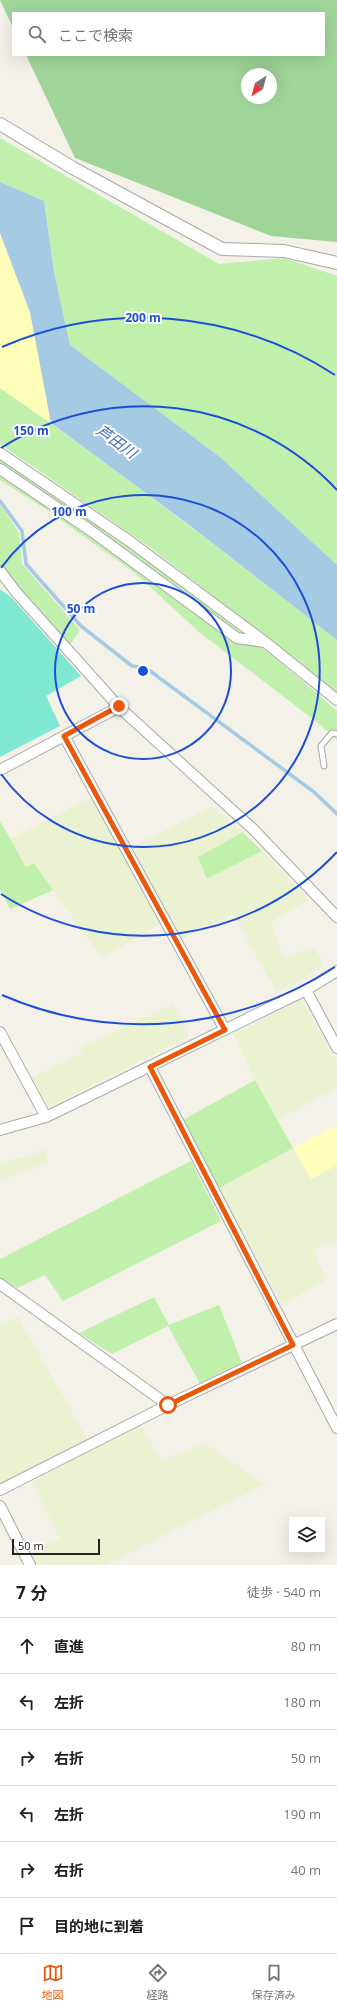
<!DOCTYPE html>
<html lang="ja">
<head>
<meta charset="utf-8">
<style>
	:root { --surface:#fff; --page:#f2f2f2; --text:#202124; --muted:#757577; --line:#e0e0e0; --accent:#ea580c }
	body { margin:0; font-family:"Open Sans","Noto Sans JP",sans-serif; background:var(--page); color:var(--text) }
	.controls { position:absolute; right:12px; bottom:12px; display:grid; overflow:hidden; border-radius:0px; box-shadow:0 4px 16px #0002 }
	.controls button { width:36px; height:36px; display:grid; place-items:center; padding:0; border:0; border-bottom:1px solid var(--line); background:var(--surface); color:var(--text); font:20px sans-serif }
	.compass { position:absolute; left:241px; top:68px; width:36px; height:36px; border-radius:50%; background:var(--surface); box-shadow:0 4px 16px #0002; rotate:216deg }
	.scale { position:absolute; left:12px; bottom:10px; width:88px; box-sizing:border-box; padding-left:4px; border:2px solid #222; border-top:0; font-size:11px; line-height:14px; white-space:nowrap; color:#222; -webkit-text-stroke:3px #fff; paint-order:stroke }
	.stop { position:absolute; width:12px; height:12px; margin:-9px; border:3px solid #ea580c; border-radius:50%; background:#fff }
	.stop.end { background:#ea580c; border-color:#fff; box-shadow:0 1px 4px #0008 }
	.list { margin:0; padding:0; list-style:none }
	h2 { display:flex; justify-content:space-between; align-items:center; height:52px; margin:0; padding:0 16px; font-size:17px }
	h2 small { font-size:13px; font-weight:400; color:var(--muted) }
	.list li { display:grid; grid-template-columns:26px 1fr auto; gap:12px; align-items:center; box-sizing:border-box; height:56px; padding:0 16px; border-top:1px solid var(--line) }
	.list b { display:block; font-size:15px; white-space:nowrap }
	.list em { font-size:13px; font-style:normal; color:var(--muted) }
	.icon { flex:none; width:22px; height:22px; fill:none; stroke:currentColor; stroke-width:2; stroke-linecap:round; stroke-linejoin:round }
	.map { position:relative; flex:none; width:337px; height:1565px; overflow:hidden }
	.search { position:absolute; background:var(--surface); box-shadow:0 4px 16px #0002; left:12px; right:12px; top:12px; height:44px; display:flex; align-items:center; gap:10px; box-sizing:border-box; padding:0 14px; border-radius:0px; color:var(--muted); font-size:15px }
	.sheet { height:388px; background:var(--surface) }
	nav { display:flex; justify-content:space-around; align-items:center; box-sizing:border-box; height:56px; border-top:1px solid var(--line); background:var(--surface); font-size:11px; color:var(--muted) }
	nav a { display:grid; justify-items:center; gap:2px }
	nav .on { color:var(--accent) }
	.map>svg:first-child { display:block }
	.farmland { fill:#eaf2d2 }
	.grass { fill:#c0f0ab }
	.forest { fill:#a0d59a; fill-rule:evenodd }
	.sand { fill:#fffeb9 }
	.pitch { fill:#80e7d2 }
	.water { fill:#a5cae3 }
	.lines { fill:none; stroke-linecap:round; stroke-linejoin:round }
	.stream { stroke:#a5cae3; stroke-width:3.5 }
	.service-casing { stroke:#a9a9a9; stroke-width:7 }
	.minor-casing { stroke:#a9a9a9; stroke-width:12 }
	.tertiary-casing { stroke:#a9a9a9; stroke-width:14 }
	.service { stroke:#fff; stroke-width:5 }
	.minor { stroke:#fff; stroke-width:10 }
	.tertiary { stroke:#fff; stroke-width:12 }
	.route { stroke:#ea580c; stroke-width:5 }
	.ring { fill:none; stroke:#1d4ed8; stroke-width:2 }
	.labels { text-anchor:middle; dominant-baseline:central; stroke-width:4; stroke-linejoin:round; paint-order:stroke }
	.water-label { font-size:15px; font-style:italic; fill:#446abb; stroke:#fff }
	.centre { fill:#1d4ed8; stroke:#fff; stroke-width:2 }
	.ring-label { font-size:12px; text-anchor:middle; font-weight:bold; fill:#1d4ed8; stroke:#fff; stroke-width:4; stroke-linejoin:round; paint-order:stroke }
</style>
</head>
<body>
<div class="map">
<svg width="337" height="1565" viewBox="0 0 337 1565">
	<rect width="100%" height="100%" fill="#f3f1e8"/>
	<path class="farmland" d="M96,795l65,128 -59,35 -68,-95 -8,4 -16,-28z
		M212,806l31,26 -45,25 9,21 55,-27 47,49 -39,22 15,37 29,-12 10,19 -47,26 -45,-79 -52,27 -47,-93z
		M301,1000l36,62v26l-60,31 -22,-39 -21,-46z
		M173,1004l16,32 -141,71 -16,-29 51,-25 -4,-5z
		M293,1148l18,31 26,-14v77l-24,8 14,30 -45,24 -63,-116z
		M46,1150l2,12 -48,19v-17z
		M18,1317l70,123 -88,44v-159z
		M140,1425l22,36 42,-18 61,41 -160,81h-68l-5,-11 28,-15 -28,-57z"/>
	<path class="grass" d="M0,138l219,126 65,-6 53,18v289l-117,-108 -150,-112 -16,-73 -10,-71 -44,-19z
		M0,388c116,80 226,166 337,252v55l-40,-34 -149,-115 -148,-102z
		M0,459l130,88 150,115 57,49v29l-19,-17 -119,-91 -64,-59 -91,-65 -44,-28z
		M0,504l19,29 3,31 58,66 -10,15 -58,-63 -12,-18z
		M0,821l26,46 8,-4 19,27 -43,19 -10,-20z
		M243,832l19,19 -55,28 -9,-22z
		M255,1080l38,68 -74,40 -36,-68z
		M191,1161l30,60 -158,80 -18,-26 -28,13 -17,-10v-19z
		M154,1297l15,28 50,-20 23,58 -42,21 -32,-58 -56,28 -33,-21z"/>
	<path class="forest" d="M0,0h337v242l-66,-6 -196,-78 -49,-103h298v-42h-311v15zM247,74h24v24h-24z"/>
	<path class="sand" d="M0,233l30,79 21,111 -51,-35z
		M337,1126v39l-26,14 -18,-31z"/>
	<path class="pitch" d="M0,589l12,9 69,78 -35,20 14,30 -60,31z"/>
	<path class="water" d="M0,182l44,19 10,71 16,73 150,112 117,108v75l-152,-118 -134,-99 -21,-111 -30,-79z"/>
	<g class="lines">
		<path class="stream" d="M0,501l22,30 4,33 55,62 51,40 14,2 168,124 23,22"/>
		<g class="service-casing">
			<path id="service" d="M324,766l-3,-20 11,-13 5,1"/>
		</g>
		<g class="minor-casing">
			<path id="minor" d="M0,453l128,87 137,102 72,58
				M0,469l90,61 147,108 27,4
				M0,571l16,21 103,115 134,122 84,88
				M64,736l161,294
				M0,770l119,-63
				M306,990l31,58
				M0,1032l46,85
				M150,1067l187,361
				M0,1130l46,-13 260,-127 31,-19
				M0,1284l168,121
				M0,1490l168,-85 169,-81
				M0,1506l30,59"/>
		</g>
		<g class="tertiary-casing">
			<path id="tertiary" d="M0,124l73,44 149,81 62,2 53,12"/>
		</g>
		<use href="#service" class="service"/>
		<use href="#minor" class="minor"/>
		<use href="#tertiary" class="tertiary"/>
	</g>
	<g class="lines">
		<path class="route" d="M119,706l-55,30 161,294 -75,37 143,278 -125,60"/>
	</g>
	<g class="ring">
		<circle cx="143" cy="671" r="88"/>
		<path d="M1 568A176 176 0 1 1 1 774"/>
		<path d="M337 852A265 265 0 0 1 1 894M1 448A265 265 0 0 1 337 490"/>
		<path d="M335 967A353 353 0 0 1 2 995M2 347A353 353 0 0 1 335 375"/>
	</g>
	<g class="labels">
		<g class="water-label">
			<text transform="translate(117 441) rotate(36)">芦田川</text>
		</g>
	</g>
	<circle cx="143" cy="671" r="6" class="centre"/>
	<g class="ring-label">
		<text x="143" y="322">200 m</text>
		<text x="31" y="435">150 m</text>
		<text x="69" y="516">100 m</text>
		<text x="81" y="613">50 m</text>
	</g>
</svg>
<div class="controls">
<button><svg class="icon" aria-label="layers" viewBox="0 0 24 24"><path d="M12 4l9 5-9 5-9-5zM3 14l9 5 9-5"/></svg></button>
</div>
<svg class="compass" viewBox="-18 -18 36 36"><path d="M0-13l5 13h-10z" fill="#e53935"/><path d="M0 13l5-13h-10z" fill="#757577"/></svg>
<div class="scale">50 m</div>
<div class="stop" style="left:168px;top:1405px"></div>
<div class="stop end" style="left:119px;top:706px"></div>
<div class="search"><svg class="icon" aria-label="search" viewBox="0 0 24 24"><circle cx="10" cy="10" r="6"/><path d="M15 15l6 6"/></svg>ここで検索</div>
</div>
<section class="sheet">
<h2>7 分<small>徒歩 · 540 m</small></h2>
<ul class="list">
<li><svg class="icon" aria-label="ahead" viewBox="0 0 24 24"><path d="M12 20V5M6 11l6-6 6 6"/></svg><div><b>直進</b></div><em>80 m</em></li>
<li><svg class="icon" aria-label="left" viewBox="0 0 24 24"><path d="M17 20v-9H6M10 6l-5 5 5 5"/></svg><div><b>左折</b></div><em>180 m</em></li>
<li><svg class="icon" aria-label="right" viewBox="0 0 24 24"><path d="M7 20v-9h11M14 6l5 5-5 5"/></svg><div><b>右折</b></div><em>50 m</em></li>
<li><svg class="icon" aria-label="left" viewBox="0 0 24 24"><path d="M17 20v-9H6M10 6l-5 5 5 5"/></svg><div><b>左折</b></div><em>190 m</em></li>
<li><svg class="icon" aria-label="right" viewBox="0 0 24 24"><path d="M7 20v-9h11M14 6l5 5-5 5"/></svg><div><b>右折</b></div><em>40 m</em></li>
<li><svg class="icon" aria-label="arrive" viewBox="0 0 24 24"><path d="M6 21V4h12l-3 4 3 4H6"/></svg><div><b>目的地に到着</b></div></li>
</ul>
</section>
<nav>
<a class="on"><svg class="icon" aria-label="map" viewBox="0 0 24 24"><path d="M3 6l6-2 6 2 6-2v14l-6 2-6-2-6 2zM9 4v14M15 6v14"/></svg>地図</a>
<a><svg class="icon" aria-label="directions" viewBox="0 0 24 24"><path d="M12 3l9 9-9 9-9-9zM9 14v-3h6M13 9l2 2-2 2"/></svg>経路</a>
<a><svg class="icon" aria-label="saved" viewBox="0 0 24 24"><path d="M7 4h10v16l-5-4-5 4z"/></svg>保存済み</a>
</nav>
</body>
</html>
